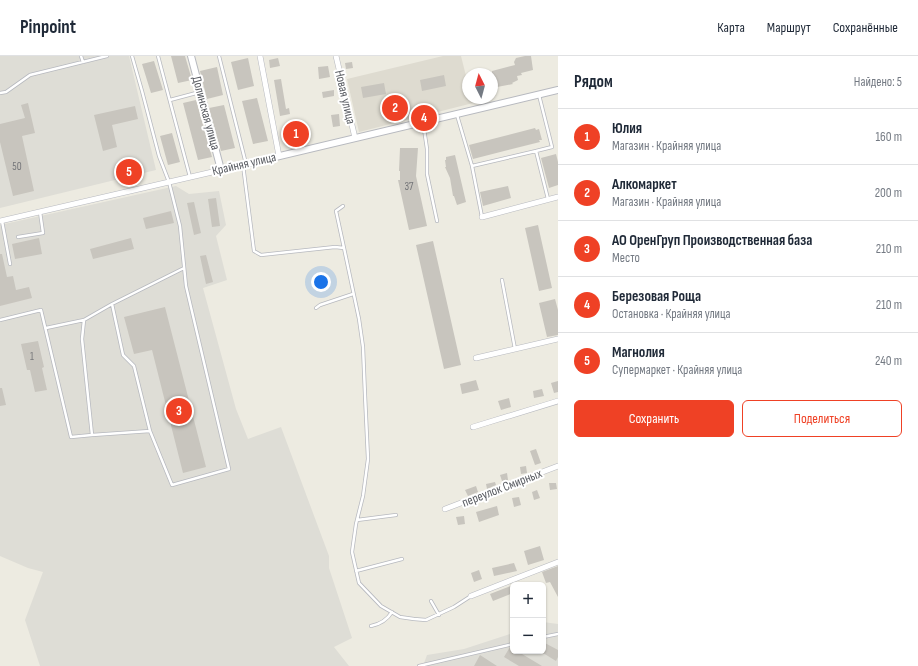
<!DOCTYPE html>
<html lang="ru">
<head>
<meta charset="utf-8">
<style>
	:root { --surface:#fff; --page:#f6f6f7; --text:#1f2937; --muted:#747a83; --line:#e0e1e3; --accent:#ef4125 }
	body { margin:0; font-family:"Sofia Sans Condensed",sans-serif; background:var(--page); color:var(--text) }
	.controls { position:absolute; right:12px; bottom:12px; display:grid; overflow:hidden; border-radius:6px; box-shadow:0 1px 3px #0004 }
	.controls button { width:36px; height:36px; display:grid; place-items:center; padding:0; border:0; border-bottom:1px solid var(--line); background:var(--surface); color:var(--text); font:20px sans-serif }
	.compass { position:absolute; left:462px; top:12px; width:36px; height:36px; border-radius:50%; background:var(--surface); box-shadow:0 1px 3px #0004; rotate:354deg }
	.you { position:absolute; left:321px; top:226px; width:14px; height:14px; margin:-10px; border:3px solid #fff; border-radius:50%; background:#1a73e8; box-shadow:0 0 0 6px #1a73e833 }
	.badge { display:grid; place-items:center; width:26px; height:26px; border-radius:50%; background:var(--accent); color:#fff; font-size:13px; font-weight:700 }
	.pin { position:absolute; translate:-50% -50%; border:2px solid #fff; box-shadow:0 1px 4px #0006 }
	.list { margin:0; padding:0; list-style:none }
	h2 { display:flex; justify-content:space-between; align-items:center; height:52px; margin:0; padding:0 16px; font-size:17px }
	h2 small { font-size:13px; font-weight:400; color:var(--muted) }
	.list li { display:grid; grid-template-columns:26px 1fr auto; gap:12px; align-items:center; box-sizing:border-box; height:56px; padding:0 16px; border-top:1px solid var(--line) }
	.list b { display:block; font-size:15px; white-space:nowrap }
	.list p { margin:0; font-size:13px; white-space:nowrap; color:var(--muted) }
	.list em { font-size:13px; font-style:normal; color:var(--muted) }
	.actions { display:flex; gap:8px; padding:12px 16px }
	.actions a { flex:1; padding:9px 0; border:1px solid var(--accent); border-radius:6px; text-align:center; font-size:14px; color:var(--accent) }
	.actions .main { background:var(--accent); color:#fff }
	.map { position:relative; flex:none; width:558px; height:610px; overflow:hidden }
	header { display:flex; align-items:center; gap:24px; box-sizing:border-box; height:56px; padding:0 20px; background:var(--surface); border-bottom:1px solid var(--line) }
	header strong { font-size:19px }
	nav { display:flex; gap:22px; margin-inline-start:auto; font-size:14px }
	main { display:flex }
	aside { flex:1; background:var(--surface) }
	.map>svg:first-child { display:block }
	.industrial { fill:#deddd6 }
	.education { fill:#dedbd0 }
	.building { fill:#c8c5be }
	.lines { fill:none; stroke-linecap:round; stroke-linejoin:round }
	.service-casing { stroke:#b7b9bf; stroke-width:4 }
	.minor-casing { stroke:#b7b9bf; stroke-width:6 }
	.tertiary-casing { stroke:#b7b9bf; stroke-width:8 }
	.service { stroke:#fff; stroke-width:2.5 }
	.minor { stroke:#fff; stroke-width:5 }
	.tertiary { stroke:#fff; stroke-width:6 }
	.labels { text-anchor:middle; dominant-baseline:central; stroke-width:4; stroke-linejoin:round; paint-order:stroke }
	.number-label { font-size:11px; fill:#76777a }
	.street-label { font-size:13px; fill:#5a5d63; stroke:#fff }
</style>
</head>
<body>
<header>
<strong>Pinpoint</strong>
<nav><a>Карта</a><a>Маршрут</a><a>Сохранённые</a></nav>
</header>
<main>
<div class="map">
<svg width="558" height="610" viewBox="0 0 558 610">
	<rect width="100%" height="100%" fill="#edebe1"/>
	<path class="industrial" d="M0,0h129l27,114 -156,38z
		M176,130l13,8 30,-3 7,34 -10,11 11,44 -24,8 33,121 12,30 33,-12 48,129v12l23,70 -18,9 15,19h-309l-15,-46 18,-48 -15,-4 -28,-12v-331z
		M543,566l15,2v42h-135l4,-11 37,-6 49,-16v18h30z"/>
	<path class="education" d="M443,0h18l7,28v14h3l2,5 -114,29 -12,-53z"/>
	<path class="building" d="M171,0h14l7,24 -14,3z
		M525,0h6l2,14 -12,3 1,2 -5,1 1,4 -6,3 1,1 -21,4v-17l23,-6 -1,-3 2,-4z
		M248,2l6,28 -16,4 -7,-28z
		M278,2l2,8 -10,2 -1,-8z
		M154,5l9,29 -12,3 -9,-29z
		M352,6l1,6 -7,1 -1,-6z
		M328,10l2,11 -11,2 -1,-12z
		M217,11l6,28 -16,4 -7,-28z
		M444,19l2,11 -24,5 -2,-11z
		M281,23l5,30 3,-1 1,6 -10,2 -6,-36z
		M384,27l2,11 -23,4 -2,-11z
		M334,34v6l-11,2 -1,-6z
		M257,42l11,43 -15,3 -11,-43z
		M196,44l16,57 -14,3 -15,-57z
		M28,47l7,30 -13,3 12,55 -21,5 -13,-54v-18l25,-6 -4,-13z
		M224,49l11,43 -14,3 -12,-43z
		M135,50l3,13 -26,6 5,22 -14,4 -9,-36z
		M339,58l1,12 -7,1 -2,-12z
		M535,72l1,2 3,-1 3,11h-3l1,2 -67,17 -4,-14z
		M306,76l1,6 -9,2 -2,-6z
		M172,77l8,29 -12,3 -8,-29z
		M400,92h18l-2,28 11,50 -18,4 -11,-50h2v-9h-1z
		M556,98l2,8v23l-9,3 -8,-30z
		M455,99l11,47 -9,3 -3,-9h-1l-3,-18 -5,-11h1l-1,-7h1v-3z
		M508,130l3,12 -28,8 -3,-14z
		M216,142l4,28 -8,1 -4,-28z
		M194,146l7,31 -7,2 -7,-32z
		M171,155l3,12 -28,6 -3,-11z
		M538,169l14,63 -13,3 -14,-63z
		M39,182l3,16 -27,5 -3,-15z
		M131,182l3,11 -41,10 -3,-10z
		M433,185l28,124 -17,4 -28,-124z
		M0,198h2l5,23 6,-1 3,14 13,-3 3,11 -32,8z
		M206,199l7,27 -7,2 -6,-28z
		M555,243l3,11v25l-11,2 -8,-34z
		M165,251l41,160 -23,6 -31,-123 -18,4 -10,-37z
		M38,285l6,26 -2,1 5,22 -12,2 -5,-22h-3l-6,-26z
		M476,324l3,10 -17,4 -2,-10z
		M558,325v11l-4,1 -3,-10z
		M0,332h2l4,17 -6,1z
		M542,333l2,7 -10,2 -1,-7z
		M509,342l2,9 -10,3 -3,-9z
		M536,393l5,14 -6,2 -5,-14z
		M526,410l1,7 -6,1 -1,-7z
		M507,417l1,7 -6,1 -2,-6z
		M495,426l1,3 -9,4 -1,-5z
		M549,427h7l1,6 -7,1z
		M476,430l2,6 -10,4 -3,-6z
		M537,434l3,8 -6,2 -2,-8z
		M519,441l2,8 -7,2 -2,-9z
		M497,450l2,9 -20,7 -3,-10z
		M464,460l1,8 -7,1 -2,-8z
		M540,490l4,14 -16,5 -4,-14z
		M514,507l3,8 -23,5 -2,-8z
		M558,510v31l-8,-15 -4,1 -4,-11z
		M479,514l3,9 -8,3 -3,-9z
		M513,529v8l-20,8 -3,-7z
		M543,586l15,8v7l-2,4 -13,-8z
		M510,591h3v4h4l25,15h-23l-15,-9z
		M480,599l17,11h-23z"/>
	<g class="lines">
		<g class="service-casing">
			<path id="service" d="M81,0l2,6
				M158,0l32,121
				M219,0l27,108
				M0,37l6,-1 24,-17 77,-19
				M539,39l13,52 -16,4 12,48
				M170,44l30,-8
				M457,59l15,51 10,51
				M423,66l4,27v25l10,47
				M243,109l11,86 7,4 74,-8 9,1 15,71 4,28 2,48 3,64 -5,37 -7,28 -4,28 7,31 22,23 19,11 14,2 12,1 28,-13 17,-11
				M472,110l64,-15
				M343,150l-7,5 8,37
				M2,165l8,43
				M18,181l25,-4 -3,-21
				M502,224l13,69
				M112,248l72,-36
				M316,252l4,-3 33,-11
				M0,264l41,-10 30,127 21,-2 -10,-96 2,-19 28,-16 11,51 11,11 16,65 22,54 57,-16 -43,-183 -6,-60 -11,-44 -10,-26 -17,-65 -10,-35
				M46,272l38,-8
				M92,379l58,-4
				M357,464l39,-5
				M356,515l46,-12
				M431,545l8,14
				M371,570c10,-2 16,-6 21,-14
				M543,581l15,-3
				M419,610l94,-22"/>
		</g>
		<g class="minor-casing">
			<path id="minor" d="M260,0l19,100
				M336,0l19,82
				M482,161l76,-20
				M0,165l221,-51
				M476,302l82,-19
				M473,371l85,-26
				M445,453l113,-43
				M471,540l87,-34"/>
		</g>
		<g class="tertiary-casing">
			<path id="tertiary" d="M191,0l30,114 337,-80"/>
		</g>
		<use href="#service" class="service"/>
		<use href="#minor" class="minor"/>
		<use href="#tertiary" class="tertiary"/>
	</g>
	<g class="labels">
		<g class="number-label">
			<text x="17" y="110">50</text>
			<text x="409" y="130">37</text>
			<text x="32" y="300">1</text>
		</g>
		<g class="street-label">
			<text transform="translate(345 41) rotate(77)">Новая улица</text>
			<text transform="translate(206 57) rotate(75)">Долинская улица</text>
			<text transform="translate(244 108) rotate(-13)">Крайняя улица</text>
			<text transform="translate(502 432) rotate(-21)">переулок Смирных</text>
		</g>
	</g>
</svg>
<div class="controls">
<button>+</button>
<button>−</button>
</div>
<svg class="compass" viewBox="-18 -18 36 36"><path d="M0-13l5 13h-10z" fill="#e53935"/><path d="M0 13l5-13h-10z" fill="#747a83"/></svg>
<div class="you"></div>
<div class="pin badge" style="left:296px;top:78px">1</div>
<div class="pin badge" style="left:395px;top:52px">2</div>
<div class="pin badge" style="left:179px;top:355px">3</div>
<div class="pin badge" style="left:424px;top:62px">4</div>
<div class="pin badge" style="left:129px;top:116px">5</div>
</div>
<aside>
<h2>Рядом<small>Найдено: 5</small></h2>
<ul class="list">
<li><span class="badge">1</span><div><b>Юлия</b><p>Магазин · Крайняя улица</p></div><em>160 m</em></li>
<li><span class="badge">2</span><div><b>Алкомаркет</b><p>Магазин · Крайняя улица</p></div><em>200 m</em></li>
<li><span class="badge">3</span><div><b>АО ОренГруп Производственная база</b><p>Место</p></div><em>210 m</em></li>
<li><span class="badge">4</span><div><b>Березовая Роща</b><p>Остановка · Крайняя улица</p></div><em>210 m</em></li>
<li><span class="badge">5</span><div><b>Магнолия</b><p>Супермаркет · Крайняя улица</p></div><em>240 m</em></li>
</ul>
<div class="actions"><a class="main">Сохранить</a><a>Поделиться</a></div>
</aside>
</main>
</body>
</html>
